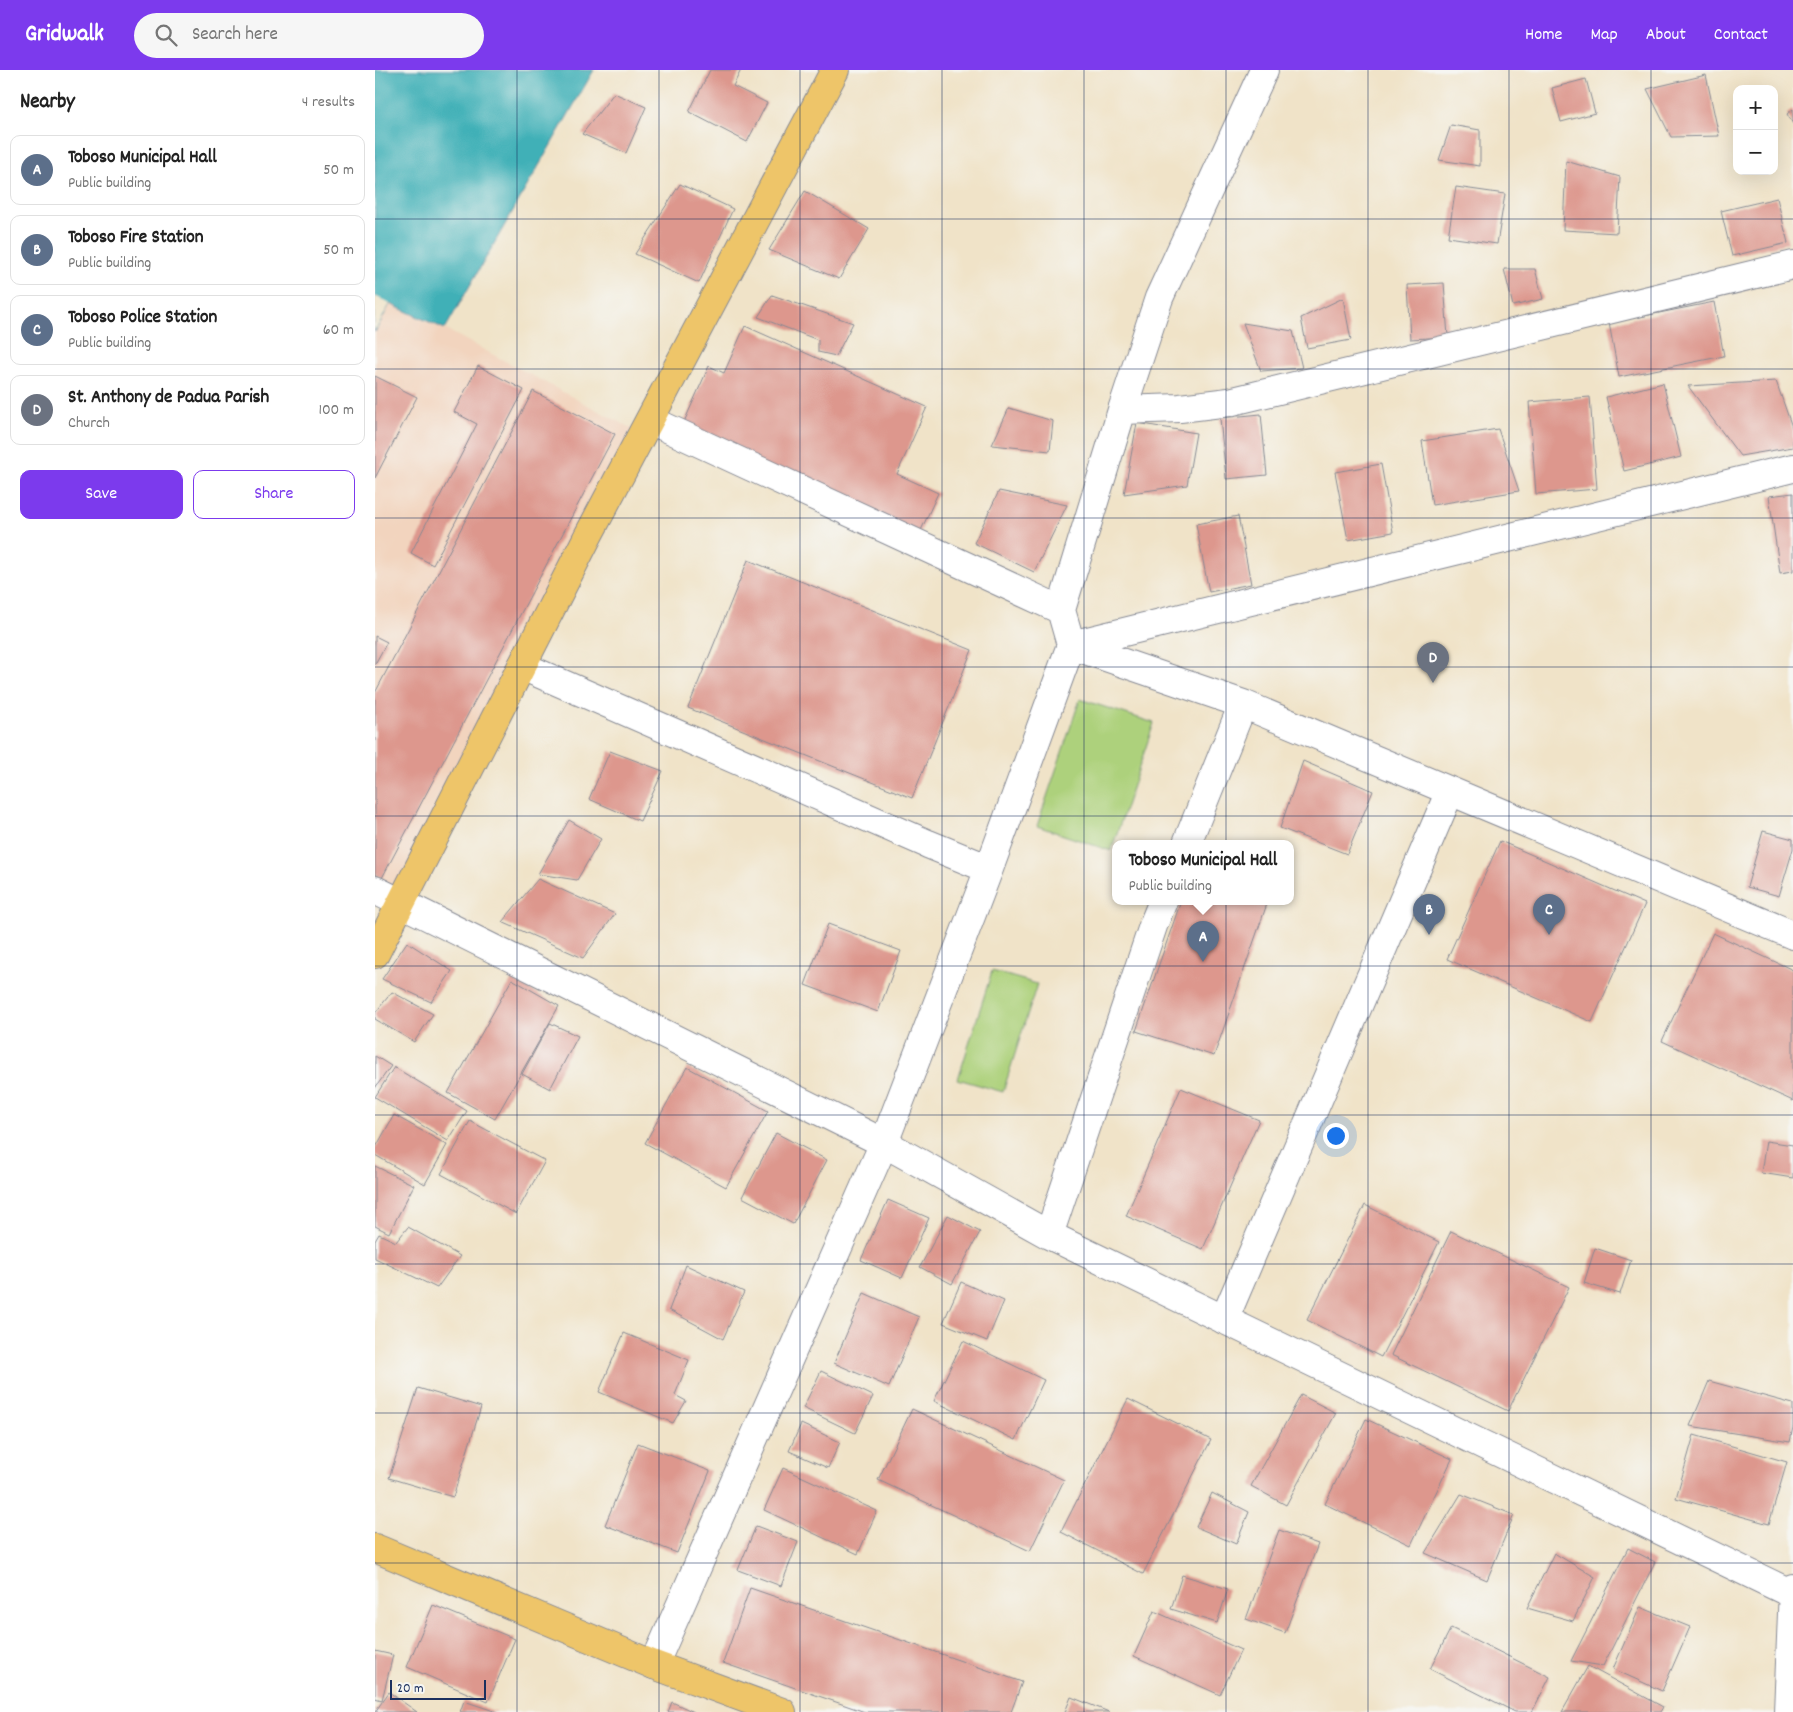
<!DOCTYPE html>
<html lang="en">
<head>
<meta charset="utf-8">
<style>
	:root { --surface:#fff; --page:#f6f6f6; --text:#222; --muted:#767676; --line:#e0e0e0; --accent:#7c3aed }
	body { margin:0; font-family:Dekko,sans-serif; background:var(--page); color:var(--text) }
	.controls { position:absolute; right:15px; top:15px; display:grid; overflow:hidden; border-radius:10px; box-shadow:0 5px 20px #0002 }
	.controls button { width:45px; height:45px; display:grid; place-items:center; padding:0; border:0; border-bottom:1px solid var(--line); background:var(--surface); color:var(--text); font:25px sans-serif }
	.scale { position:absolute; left:15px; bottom:12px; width:96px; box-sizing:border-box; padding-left:5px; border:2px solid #1b2f5e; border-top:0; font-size:14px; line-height:18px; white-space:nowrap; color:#1b2f5e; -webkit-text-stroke:4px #f6f6f2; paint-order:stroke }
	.you { position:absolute; left:960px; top:1065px; width:18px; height:18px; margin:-12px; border:4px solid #fff; border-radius:50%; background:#1a73e8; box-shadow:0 0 0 8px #1a73e833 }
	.badge { display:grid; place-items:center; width:32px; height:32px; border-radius:50%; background:var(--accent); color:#fff; font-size:16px; font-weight:700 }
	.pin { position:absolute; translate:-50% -41px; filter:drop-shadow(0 1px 2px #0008) }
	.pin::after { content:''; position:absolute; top:26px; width:18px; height:15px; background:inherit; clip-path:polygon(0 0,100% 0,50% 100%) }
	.popup { position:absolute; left:737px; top:770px; width:182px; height:65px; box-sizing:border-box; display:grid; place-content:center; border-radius:10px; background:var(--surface); filter:drop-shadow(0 1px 4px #0005); font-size:16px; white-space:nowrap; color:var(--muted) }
	.popup b { font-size:19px; color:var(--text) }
	.popup::after { content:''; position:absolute; left:50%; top:100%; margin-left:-10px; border:10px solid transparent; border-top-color:var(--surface) }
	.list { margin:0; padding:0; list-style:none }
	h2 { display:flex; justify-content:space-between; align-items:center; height:65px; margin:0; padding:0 20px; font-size:21px }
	h2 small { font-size:16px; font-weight:400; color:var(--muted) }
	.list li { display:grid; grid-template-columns:32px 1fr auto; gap:15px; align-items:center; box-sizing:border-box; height:70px; margin:0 10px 10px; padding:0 10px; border:1px solid var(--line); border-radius:10px }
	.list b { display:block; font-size:19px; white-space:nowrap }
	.list p { margin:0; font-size:16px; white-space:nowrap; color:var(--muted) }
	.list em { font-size:16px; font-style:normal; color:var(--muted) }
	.actions { display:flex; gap:10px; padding:15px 20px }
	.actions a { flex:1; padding:11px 0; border:1px solid var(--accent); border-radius:10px; text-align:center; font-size:18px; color:var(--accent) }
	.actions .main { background:var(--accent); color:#fff }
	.icon { flex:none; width:28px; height:28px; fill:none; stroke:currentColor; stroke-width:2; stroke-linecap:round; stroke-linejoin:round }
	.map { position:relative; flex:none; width:1418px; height:1642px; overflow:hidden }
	header { display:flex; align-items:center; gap:30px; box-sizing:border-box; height:70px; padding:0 25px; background:var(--accent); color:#fff }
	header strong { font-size:24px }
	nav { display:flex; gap:28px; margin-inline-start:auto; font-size:18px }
	.search { width:350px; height:45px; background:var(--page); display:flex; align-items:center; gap:12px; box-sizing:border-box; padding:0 18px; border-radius:28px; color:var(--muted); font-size:19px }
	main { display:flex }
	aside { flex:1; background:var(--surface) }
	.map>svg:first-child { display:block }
	.built { fill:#f2d4be }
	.green { fill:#add17b; stroke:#64806c }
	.water { fill:#3fb0b7; stroke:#2d708a }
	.pier { fill:#f0e3c8 }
	.building { fill:#dd978d }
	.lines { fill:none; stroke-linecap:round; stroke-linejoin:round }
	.minor-casing { stroke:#868993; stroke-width:30 }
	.major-casing { stroke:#868993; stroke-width:30 }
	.minor { stroke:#fff; stroke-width:28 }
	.major { stroke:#eec569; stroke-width:28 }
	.grid { fill:none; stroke:#1b2f5e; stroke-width:1; stroke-opacity:0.55 }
</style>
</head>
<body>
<header>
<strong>Gridwalk</strong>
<div class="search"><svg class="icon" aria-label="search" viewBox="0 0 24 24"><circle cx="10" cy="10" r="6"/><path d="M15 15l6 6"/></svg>Search here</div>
<nav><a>Home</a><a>Map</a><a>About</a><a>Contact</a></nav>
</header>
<main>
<aside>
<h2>Nearby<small>4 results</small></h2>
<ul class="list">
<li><span class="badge" style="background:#5c6f8a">A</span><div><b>Toboso Municipal Hall</b><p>Public building</p></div><em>50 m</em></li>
<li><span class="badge" style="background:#5c6f8a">B</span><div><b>Toboso Fire Station</b><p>Public building</p></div><em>50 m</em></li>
<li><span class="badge" style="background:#5c6f8a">C</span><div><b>Toboso Police Station</b><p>Public building</p></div><em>60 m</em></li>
<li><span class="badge" style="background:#6b7280">D</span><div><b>St. Anthony de Padua Parish</b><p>Church</p></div><em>100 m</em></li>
</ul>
<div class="actions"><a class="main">Save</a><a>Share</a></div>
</aside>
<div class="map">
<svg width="1418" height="1642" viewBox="0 0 1418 1642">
	<rect width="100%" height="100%" fill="#f6f6f2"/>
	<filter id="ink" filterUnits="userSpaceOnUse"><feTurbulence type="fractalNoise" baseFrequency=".02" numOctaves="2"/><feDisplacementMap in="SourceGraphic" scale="10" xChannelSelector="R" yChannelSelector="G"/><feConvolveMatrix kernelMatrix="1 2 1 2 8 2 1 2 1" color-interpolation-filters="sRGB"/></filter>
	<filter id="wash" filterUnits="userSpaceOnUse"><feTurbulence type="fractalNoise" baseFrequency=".0096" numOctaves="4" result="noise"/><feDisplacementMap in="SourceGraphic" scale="20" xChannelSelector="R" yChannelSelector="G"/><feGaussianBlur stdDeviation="1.12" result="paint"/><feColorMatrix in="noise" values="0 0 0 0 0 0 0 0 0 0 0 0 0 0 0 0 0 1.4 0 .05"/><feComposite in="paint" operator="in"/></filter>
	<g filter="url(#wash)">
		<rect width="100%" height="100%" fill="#f0e3c8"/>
		<path class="built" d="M15,234l55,25 193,103 -236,471 -27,-13v-558z"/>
		<path class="green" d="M705,629l74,24 -43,128 -74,-25z
			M617,901l45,13 -34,108 -45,-13z"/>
		<path class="water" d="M0,0h219l-149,259 -55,-25 -15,28z"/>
		<path class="pier" d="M0,226l15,8 -14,25h-1z"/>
		<g id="blocks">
			<path class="building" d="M335,0h31l-8,16 34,17 -20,39 -58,-30z
				M1331,5l13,61 -48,1 -24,-48z
				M1211,9l9,34 -34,9 -9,-34z
				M239,23l32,14 -20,46 -44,-19z
				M1418,39v15l-6,-10z
				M1076,55l29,5v36l-41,-6z
				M1191,91l54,16 -3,56 -54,-3z
				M305,114l53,25 -34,74 -64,-29z
				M1081,117l49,7 -8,50 -49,-7z
				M430,121l64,38 -30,50 -70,-29z
				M1402,128l11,45 -56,13 -11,-45z
				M1129,199h31l8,30 -30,7z
				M1069,213l4,54 -38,2 -3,-54z
				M397,225l81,28 -17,33 -18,-4v-12l-60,-23z
				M968,228l8,42 -44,8 -6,-30z
				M1339,232l10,54 -105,21 -10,-54z
				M868,253l50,8 9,37 -41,3z
				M370,256l182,81 -30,67 41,19 -20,44 -238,-106 29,-65 15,7z
				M103,296l46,24 -91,175 -22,-12 66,-129 -23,-12z
				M0,306l42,21 -42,81z
				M1401,311l17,49v17l-53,9 -52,-70z
				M1288,313l18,74 -57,14 -18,-74z
				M158,321l82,43 -233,444 -7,-4v-181z
				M1215,327l7,92 -61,5 -7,-92z
				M634,338l44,13 -3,30 -58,-6z
				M886,344l6,61 -41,4 -6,-61z
				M762,353l59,10 -9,52 -63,9z
				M1123,359l21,62 -87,14 -10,-64z
				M1006,394l12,68 -45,8 -13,-68z
				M624,421l68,14 -33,67 -60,-29z
				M1418,423v78l-13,2 -11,-77z
				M863,446l13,68 -42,8 -13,-68z
				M373,490l224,90 -60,148 -224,-90z
				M0,566l12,6 -12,22z
				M235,681l53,20 -23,50 -51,-22z
				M928,691l70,30 -26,63 -67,-26z
				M194,750l32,19 -24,41 -39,-6z
				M1388,761l30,8v10l-14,47 -32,-9z
				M1125,771l145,63 -53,118 -145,-63z
				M163,809l77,35 -32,44 -81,-36z
				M806,831h87l-54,155 -78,-25z
				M453,854l73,27 -23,61 -73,-27z
				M1338,863l80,37v131l-131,-60z
				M32,872l45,29 -21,31 -49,-23z
				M137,909l47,27 -64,113 -47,-26z
				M17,922l41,22 -19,28 -39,-23v-6z
				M175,953l28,13 -28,53 -28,-15z
				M0,986l16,10 -16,22z
				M19,997l73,44 -19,30 -73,-44z
				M312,997l81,44 -42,76 -81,-44z
				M806,1018l78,32 -56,129 -77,-33z
				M19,1045l53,30 -22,39 -50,-29v-6z
				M95,1051l75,40 -29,53 -75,-40z
				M401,1063l51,27 -34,64 -51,-27z
				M1391,1071l27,4v33l-32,-5z
				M0,1096l39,19 -25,48 -14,-7z
				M513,1130l41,18 -27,60 -41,-18z
				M990,1135l74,37 -58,115 -74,-37z
				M573,1145l32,17 -28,52 -32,-17z
				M33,1157l52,29 -23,32 -62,-30v-17l4,-7 17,8z
				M1076,1161l118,56 -61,124 -117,-56z
				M1220,1178l36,12 -11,34 -36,-11z
				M311,1195l58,27 -21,47 -54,-29z
				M586,1212l43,19 -17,40 -44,-18z
				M489,1223l55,24 -30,70 -55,-24z
				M249,1263l65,27 -14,35 11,6 -13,22 -74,-31z
				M588,1271l81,39 -28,60 -82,-39z
				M446,1301l52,25 -18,37 -52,-25z
				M1334,1311l84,23v23l-3,15 -100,-16z
				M43,1318l63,19 -28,90 -64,-19z
				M926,1325l35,18 -50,92 -35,-19z
				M753,1329l83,41 -68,134 -82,-42z
				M537,1339l152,71 -34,71 -152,-71z
				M991,1349l86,40 -41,86 -86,-41z
				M426,1354l39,18 -12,26 -39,-17z
				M1319,1365l93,27 -18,62 -93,-26z
				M263,1373l72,28 -33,82 -72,-28z
				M408,1398l94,43 -19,43 -94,-44z
				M837,1423l37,19 -13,32 -40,-17z
				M1086,1424l53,21 -27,65 -62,-27z
				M381,1456l42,16 -17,44 -43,-16z
				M904,1460l39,14 -33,89 -39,-14z
				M1253,1478l27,14 -52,104 -32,-5z
				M1179,1483l41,24 -22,44 -46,-13z
				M807,1505l46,14 -11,34 -46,-14z
				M375,1518l272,94 -11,30h-146l-142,-49z
				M58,1535l82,34 -27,63 -81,-35z
				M1265,1537l50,20 -28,64 -49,-22z
				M779,1541l87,39 -21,45 -86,-39z
				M1076,1558l99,49 -18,35h-17l-85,-43z
				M0,1581l18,4 -11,45 -7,-2z
				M1213,1596l75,41 -3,5h-98z
				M14,1622l28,20h-42z
				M696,1627l38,15h-44z
				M89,1631l33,11h-37z
				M297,1632l22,10h-26z"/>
		</g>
	</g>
	<g filter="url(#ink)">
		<use href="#blocks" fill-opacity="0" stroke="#868993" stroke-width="1"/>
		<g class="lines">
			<g class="minor-casing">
				<path id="minor" d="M747,340l58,-2 49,-6 564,-137
					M275,350l411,190
					M696,575l172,59 550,231
					M696,575l722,-177
					M147,596l406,178 61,25
					M812,773l56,-139
					M0,820l509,253 165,92 743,359
					M674,1165l105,-312 9,-22
					M849,1250l226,-529
					M279,1595l230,-522 105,-274 82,-224 -10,-35 61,-200 37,-112 105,-228
					M1413,1642l5,-124"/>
			</g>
			<g class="major-casing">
				<path id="major" d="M0,884l213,-418 247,-466
					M0,1478l279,117 128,47"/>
			</g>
			<use href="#minor" class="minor"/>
			<use href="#major" class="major"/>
		</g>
	</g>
	<path class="grid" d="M142,0v1642M284,0v1642M425,0v1642M567,0v1642M709,0v1642M851,0v1642M993,0v1642M1134,0v1642M1276,0v1642M0,149h1418M0,299h1418M0,448h1418M0,597h1418M0,746h1418M0,896h1418M0,1045h1418M0,1194h1418M0,1343h1418M0,1493h1418"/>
</svg>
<div class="controls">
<button>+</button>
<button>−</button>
</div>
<div class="scale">20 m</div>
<div class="you"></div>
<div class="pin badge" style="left:828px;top:892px;background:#5c6f8a">A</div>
<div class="popup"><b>Toboso Municipal Hall</b>Public building</div>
<div class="pin badge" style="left:1054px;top:865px;background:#5c6f8a">B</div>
<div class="pin badge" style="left:1174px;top:865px;background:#5c6f8a">C</div>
<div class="pin badge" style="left:1058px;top:613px;background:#6b7280">D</div>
</div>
</main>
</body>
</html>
